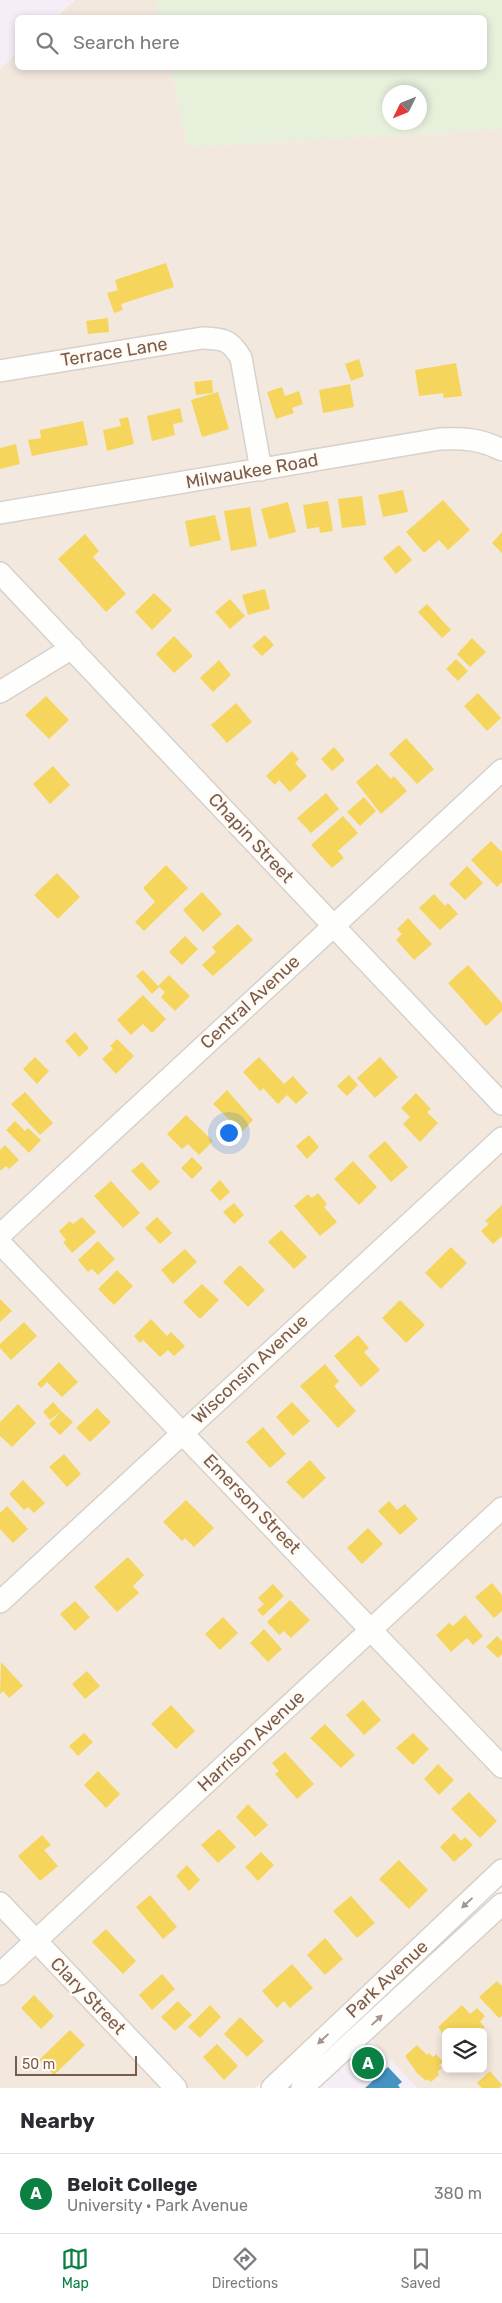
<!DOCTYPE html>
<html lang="en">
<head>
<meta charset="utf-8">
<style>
	:root { --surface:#fff; --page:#f7f7f7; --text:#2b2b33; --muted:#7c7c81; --line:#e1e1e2; --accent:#0b8043 }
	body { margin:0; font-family:Rubik,sans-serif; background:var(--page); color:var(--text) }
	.controls { position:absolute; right:15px; bottom:15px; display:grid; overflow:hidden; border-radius:8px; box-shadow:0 2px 8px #0003 }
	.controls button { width:45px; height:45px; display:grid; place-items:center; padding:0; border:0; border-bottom:1px solid var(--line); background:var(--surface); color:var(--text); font:25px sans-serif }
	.compass { position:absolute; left:382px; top:85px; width:45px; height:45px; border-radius:50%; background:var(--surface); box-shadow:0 2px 8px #0003; rotate:227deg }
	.scale { position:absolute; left:15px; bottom:12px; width:122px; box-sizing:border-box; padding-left:5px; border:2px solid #7a5c4d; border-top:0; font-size:14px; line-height:18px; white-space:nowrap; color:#7a5c4d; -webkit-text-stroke:4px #fffaf3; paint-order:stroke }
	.you { position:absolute; left:228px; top:1132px; width:18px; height:18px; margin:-12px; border:4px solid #fff; border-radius:50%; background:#1a73e8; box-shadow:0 0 0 8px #1a73e833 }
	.badge { display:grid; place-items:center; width:32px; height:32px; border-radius:50%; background:var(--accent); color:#fff; font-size:16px; font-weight:700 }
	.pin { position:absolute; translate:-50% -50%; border:2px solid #fff; box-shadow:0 1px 5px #0006 }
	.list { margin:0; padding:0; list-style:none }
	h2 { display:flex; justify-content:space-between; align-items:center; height:65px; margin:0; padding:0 20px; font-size:21px }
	h2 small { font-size:16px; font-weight:400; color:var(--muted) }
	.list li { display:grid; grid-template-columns:32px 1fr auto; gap:15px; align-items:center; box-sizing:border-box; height:80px; padding:0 20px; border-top:1px solid var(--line) }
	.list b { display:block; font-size:19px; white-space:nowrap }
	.list p { margin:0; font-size:16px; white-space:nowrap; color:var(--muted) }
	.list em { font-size:16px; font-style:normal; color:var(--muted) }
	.icon { flex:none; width:28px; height:28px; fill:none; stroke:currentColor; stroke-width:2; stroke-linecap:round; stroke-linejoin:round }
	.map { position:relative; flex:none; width:502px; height:2088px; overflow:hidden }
	.search { position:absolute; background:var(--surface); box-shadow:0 2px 8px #0003; left:15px; right:15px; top:15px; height:55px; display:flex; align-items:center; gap:12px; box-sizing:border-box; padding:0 18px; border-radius:8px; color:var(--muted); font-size:19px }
	.sheet { height:145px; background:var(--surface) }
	nav { display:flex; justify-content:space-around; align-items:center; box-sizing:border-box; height:70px; border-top:1px solid var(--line); background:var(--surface); font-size:14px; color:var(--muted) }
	nav a { display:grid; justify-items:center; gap:2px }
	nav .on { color:var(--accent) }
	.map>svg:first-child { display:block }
	.residential { fill:#f2e8de; fill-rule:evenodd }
	.education { fill:#f6eef6 }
	.green { fill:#e7f0db; fill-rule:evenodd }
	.homes { fill:#f6d55c }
	.schools { fill:#4393c3 }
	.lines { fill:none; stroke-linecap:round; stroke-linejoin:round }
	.minor-casing { stroke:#d7d1cb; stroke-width:24 }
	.minor { stroke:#fefefd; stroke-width:21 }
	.oneway { fill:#a8958b }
	.labels { text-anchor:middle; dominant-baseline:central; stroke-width:5; stroke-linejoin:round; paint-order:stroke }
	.street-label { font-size:18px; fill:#7a5c4d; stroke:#fffaf3 }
</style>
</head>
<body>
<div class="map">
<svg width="502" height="2088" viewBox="0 0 502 2088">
	<rect width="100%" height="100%" fill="#f9f5f0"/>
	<path class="residential" d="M75,0h82l3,17 -105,1z
		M17,52l1,16h153l17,79 314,-18v309l-27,-9 -31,-2 -444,74v-432z
		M448,449h20l19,6 15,9v1393l-247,231h-255v-1565z
		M502,1914v174h-85l-47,-50zM446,2032h37v37h-37z"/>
	<path class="education" d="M0,0h74l-19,17 -37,1 -1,34 -17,17z
		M370,2038l47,50h-102z"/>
	<path class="green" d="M157,0h345v129l-314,18 -17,-79h313v-50l-324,-1zM390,92h30v30h-30z"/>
	<path class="homes" d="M166,263l8,24 -53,17 2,6 -9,3 -7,-20 11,-3 -3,-10z
		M108,318l1,14 -21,2 -2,-13z
		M359,359l5,17 -13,5 -6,-17z
		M456,363l6,33 -18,2 -1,-5 -24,3 -4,-26z
		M212,380l1,13 -17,2 -2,-13z
		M350,384l4,23 -31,6 -4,-23z
		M282,387l3,9 14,-5 4,13 -11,4 2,5 -18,6 -9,-27z
		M218,392l11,37 -27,8 -11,-37z
		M180,408l3,14 -10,2 2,11 -23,6 -5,-25z
		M128,417l6,27 -27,7 -4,-21 18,-4 -2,-7z
		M83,421l5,24 -56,11 -4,-16 13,-2 -1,-8z
		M16,444l4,20 -20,5v-21z
		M403,490l5,22 -25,5 -5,-22z
		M362,496l4,29 -24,3 -4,-29z
		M443,500l27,30 -22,20 -9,-10 -15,13 -18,-21z
		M328,501l5,30 -13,2 -1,-6 -12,2 -4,-24z
		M288,502l8,30 -27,7 -8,-30z
		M250,507l7,39 -26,5 -7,-40z
		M215,515l6,25 -31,7 -5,-26z
		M502,532v21l-10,-10z
		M85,534l14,17 -6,6 33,37 -20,18 -48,-53z
		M399,545l13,15 -16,14 -13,-16z
		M265,589l5,20 -22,6 -6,-20z
		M154,593l18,17 -20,20 -17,-18z
		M230,599l15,17 -15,13 -15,-17z
		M427,604l24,26 -9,8 -24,-26z
		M265,635l9,10 -12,11 -10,-10z
		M174,636l19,20 -19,17 -18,-19z
		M472,638l14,14 -16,15 -13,-13z
		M456,659l12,12 -10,10 -12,-12z
		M219,660l12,15 -18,17 -13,-14z
		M478,693l23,25 -14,13 -23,-25z
		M46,696l23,24 -20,19 -24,-24z
		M236,703l16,19 -25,21 -16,-18z
		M406,738l28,31 -17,15 -28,-30z
		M334,747l11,13 -13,11 -11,-12z
		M292,751l7,8 -4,4 12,13 -17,16 -11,-12 -4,5 -9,-9z
		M377,764l14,15 3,-3 13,15 -26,23 -25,-32z
		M53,766l17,19 -20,19 -17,-20z
		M326,793l13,16 -28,24 -14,-15z
		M364,797l12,14 -16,15 -13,-14z
		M343,816l15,17 -20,18 6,7 -12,10 -21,-23z
		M491,841l11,11v30l-5,5 -26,-27z
		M166,865l22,23 -44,43 -9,-9 20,-20 -12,-14z
		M467,866l16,17 -18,17 -16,-16z
		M57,873l23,24 -22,22 -24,-24z
		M202,892l20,22 -19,18 -20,-22z
		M434,894l11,12 3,-3 10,11 -18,16 -21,-22z
		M408,918l24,26 -18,16 -18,-20 6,-6 -5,-5z
		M238,924l15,16 -40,36 -11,-11 14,-13 -4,-5z
		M185,936l13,13 -16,16 -13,-13z
		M468,965l34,38v8l-16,15 -38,-43z
		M143,970l16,17 -7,7 -16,-18z
		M169,975l21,21 -15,15 -14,-14 4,-5 -7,-6z
		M143,995l23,24 -14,14 -9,-9 -12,11 -14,-15z
		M75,1032l14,16 -10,9 -14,-16z
		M117,1039l17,17 -18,18 -14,-15 11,-10 -3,-3z
		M35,1057l14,14 -12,13 -14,-15z
		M259,1057l25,27 9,-8 15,17 -12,11 -9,-9 -9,9 -15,-16 -3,3 -17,-19z
		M380,1057l18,20 -23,21 -18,-20z
		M349,1075l9,10 -11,11 -10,-10z
		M227,1090l26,30 -11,12 -29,-28z
		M25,1092l28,31 -13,12 -29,-31z
		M416,1093l15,16 -4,3 11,11 -18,19 -17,-18 7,-7 -9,-9z
		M186,1115l27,26 -14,14 -11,-11 -6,5 -15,-15z
		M15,1121l10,10 3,-3 13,12 -12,13 -23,-23z
		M309,1135l10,12 -12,12 -11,-13z
		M385,1141l23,26 -17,15 -23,-26z
		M5,1145l14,15 -10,9 -3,-3 -6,5v-21z
		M192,1157l11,11 -11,11 -11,-11z
		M353,1161l24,26 -18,18 -25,-26z
		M142,1162l18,20 -10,9 -19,-20z
		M220,1180l10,12 -10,9 -10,-11z
		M111,1181l29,32 -17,15 -29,-32z
		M318,1193l9,11 -3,3 13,15 -17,14 -26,-30 14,-12 4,4z
		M234,1203l10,12 -10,9 -11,-12z
		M502,1205v31l-9,8 -12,-13 8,-7 -4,-3z
		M82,1217l14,15 -24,21 -9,-11 3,-2 -7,-9 11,-10 3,3z
		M157,1217l15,16 -12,11 -15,-16z
		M281,1230l26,27 -13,12 -26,-27z
		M98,1241l17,18 -17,16 -6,-6 -4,3 -10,-12z
		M451,1247l16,16 -26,26 -16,-16z
		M185,1249l12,13 -24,22 -12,-14z
		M240,1265l25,25 -17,17 -25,-25z
		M117,1270l16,16 -19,19 -16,-16z
		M202,1284l17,16 -19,19 -17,-17z
		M0,1299l12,12 -12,11z
		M400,1300l25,25 -19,18 -24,-25z
		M151,1319l16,17 4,-4 14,14 -11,10 -6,-6 -8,7 -17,-17 -3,3 -6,-7z
		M24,1322l13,14 -26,24 -11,-12v-4z
		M358,1335l11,13 -5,4 16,18 -19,17 -27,-31z
		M59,1362l19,20 -16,15 -15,-15 -6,6 -4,-4z
		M325,1364l14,17 -5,5 22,25 -18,17 -38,-42z
		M53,1402l8,9 -11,9 -7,-8z
		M292,1402l18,19 -17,15 -17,-19z
		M18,1404l18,19 -24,24 -12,-11v-14z
		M97,1408l14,14 -21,20 -14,-14z
		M61,1411l12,11 -13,13 -11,-11z
		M263,1427l23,27 -16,14 -24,-26z
		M64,1454l17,20 -14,13 -18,-20z
		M310,1460l16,18 -23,21 -17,-17z
		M23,1480l22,23 -11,10 -6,-6 -4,3 -15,-16z
		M186,1500l28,28 -20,19 -9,-9 -3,3 -19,-19z
		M389,1501l8,9 8,-6 13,15 -18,16 -22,-24z
		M7,1506l21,23 -15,14 -13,-14v-16z
		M368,1528l15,16 -21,20 -15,-16z
		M128,1557l16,18 -11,11 6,7 -22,19 -23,-25z
		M492,1583l10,12v16l-8,7 -19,-21z
		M273,1584l11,12 -21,20 -6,-6 7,-6 -6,-6z
		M290,1600l20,20 -19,18 -7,-7 -5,4 -12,-13z
		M75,1601l15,16 -15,14 -15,-17z
		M465,1615l18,21 -10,9 -6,-7 -16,14 -15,-17 13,-12 4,3z
		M223,1617l15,16 -18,17 -15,-16z
		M264,1629l18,20 -14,13 -18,-19z
		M497,1636l5,5v13l-4,4 -12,-11z
		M1,1662l22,24 -14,12 -6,-7 -3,3z
		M87,1671l13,15 -15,13 -13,-15z
		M363,1700l18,20 -17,15 -18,-20z
		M171,1705l24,26 -19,18 -25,-25z
		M325,1724l30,31 -14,13 -31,-30z
		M84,1733l9,9 -15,14 -9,-10z
		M413,1733l16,16 -16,16 -17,-17z
		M285,1752l29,32 -17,15 -22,-25 4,-3 -7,-8z
		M438,1764l16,16 -15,15 -15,-16z
		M98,1771l22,23 -14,14 -22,-23z
		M469,1792l28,29 -17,17 -29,-29z
		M248,1804l20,21 -13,12 -19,-20z
		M219,1829l17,18 -18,16 -17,-18z
		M454,1833l7,8 4,-4 8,8 -19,17 -14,-15z
		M42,1835l9,10 -7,5 14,16 -18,15 -22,-25z
		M261,1852l13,13 -16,16 -13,-14z
		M399,1860l29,30 -19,19 -30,-30z
		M187,1865l13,15 -11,11 -13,-15z
		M150,1895l27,32 -14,12 -27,-32z
		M351,1896l24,27 -18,15 -24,-27z
		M106,1929l30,32 -13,13 -31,-32z
		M325,1938l18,21 -18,16 -18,-20z
		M292,1964l21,24 -23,20 -6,-7 -7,7 -15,-17z
		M162,1974l13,15 -23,21 -13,-15z
		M497,1981l5,5v30l-3,2 -20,-21z
		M34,1995l20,21 -13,13 -20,-21z
		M178,2001l14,14 -17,16 -14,-14z
		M210,2005l11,12 -21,21 -12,-11z
		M462,2005l8,9 7,-6 8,8 -5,6 5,5 -6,5h-33v6l-8,-11z
		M240,2017l24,24 -17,16 -23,-23z
		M70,2030l15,15 -31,30 -15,-15z
		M217,2044l21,22 -14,14 -21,-23z
		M417,2045l10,10 2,-2 4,4 3,-3 7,8 -4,3 3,3 -4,3 1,4 -8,7 -3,-3 -2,2 -9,-8 -12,-17z
		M490,2071l12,14 -3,3h-17l-5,-5z"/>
	<path class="schools" d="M388,2067l14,15 -4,3 2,3h-35z"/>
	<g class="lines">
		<g class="minor-casing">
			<path id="minor" d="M0,371l202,-33c21,1 28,1 39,20l20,112
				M0,513l440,-74c23,-1 41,0 62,11
				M0,573l502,531
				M0,692l72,-44
				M0,1235l502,-465
				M0,1243l502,524
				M0,1602l502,-464
				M0,1903l176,185
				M0,1974l502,-466
				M272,2088l230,-218
				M302,2088l200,-184"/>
		</g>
		<use href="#minor" class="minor"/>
	</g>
	<defs><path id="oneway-solid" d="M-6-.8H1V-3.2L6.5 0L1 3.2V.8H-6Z" transform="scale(1.25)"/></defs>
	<g class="oneway">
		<use href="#oneway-solid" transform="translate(467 1903) rotate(137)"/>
		<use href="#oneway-solid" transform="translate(377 2020) rotate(-43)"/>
		<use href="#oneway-solid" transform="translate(323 2039) rotate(137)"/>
	</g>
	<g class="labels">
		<g class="street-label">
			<text transform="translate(114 352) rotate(-9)">Terrace Lane</text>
			<text transform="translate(252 471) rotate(-10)">Milwaukee Road</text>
			<text transform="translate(251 838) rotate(47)">Chapin Street</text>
			<text transform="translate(250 1002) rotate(-43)">Central Avenue</text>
			<text transform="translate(250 1369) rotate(-43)">Wisconsin Avenue</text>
			<text transform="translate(252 1504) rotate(46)">Emerson Street</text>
			<text transform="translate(251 1741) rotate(-43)">Harrison Avenue</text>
			<text transform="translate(387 1979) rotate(-43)">Park Avenue</text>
			<text transform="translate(88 1996) rotate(46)">Clary Street</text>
		</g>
	</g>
</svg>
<div class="controls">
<button><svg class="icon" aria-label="layers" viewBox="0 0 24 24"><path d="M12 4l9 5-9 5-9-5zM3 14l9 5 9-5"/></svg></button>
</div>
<svg class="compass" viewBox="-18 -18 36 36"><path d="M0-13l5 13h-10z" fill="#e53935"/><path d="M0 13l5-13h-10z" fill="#7c7c81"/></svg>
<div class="scale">50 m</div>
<div class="you"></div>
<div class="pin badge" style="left:368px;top:2063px">A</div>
<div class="search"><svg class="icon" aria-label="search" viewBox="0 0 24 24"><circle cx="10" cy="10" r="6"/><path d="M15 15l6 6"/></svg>Search here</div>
</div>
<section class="sheet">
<h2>Nearby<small></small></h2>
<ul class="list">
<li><span class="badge">A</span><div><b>Beloit College</b><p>University · Park Avenue</p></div><em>380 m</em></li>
</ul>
</section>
<nav>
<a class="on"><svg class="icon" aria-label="map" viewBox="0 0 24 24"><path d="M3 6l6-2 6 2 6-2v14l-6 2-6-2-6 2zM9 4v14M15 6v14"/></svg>Map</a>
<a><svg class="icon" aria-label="directions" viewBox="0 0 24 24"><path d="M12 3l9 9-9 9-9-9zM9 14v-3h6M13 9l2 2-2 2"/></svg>Directions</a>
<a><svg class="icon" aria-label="saved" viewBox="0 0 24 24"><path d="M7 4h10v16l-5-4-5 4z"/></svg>Saved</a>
</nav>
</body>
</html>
